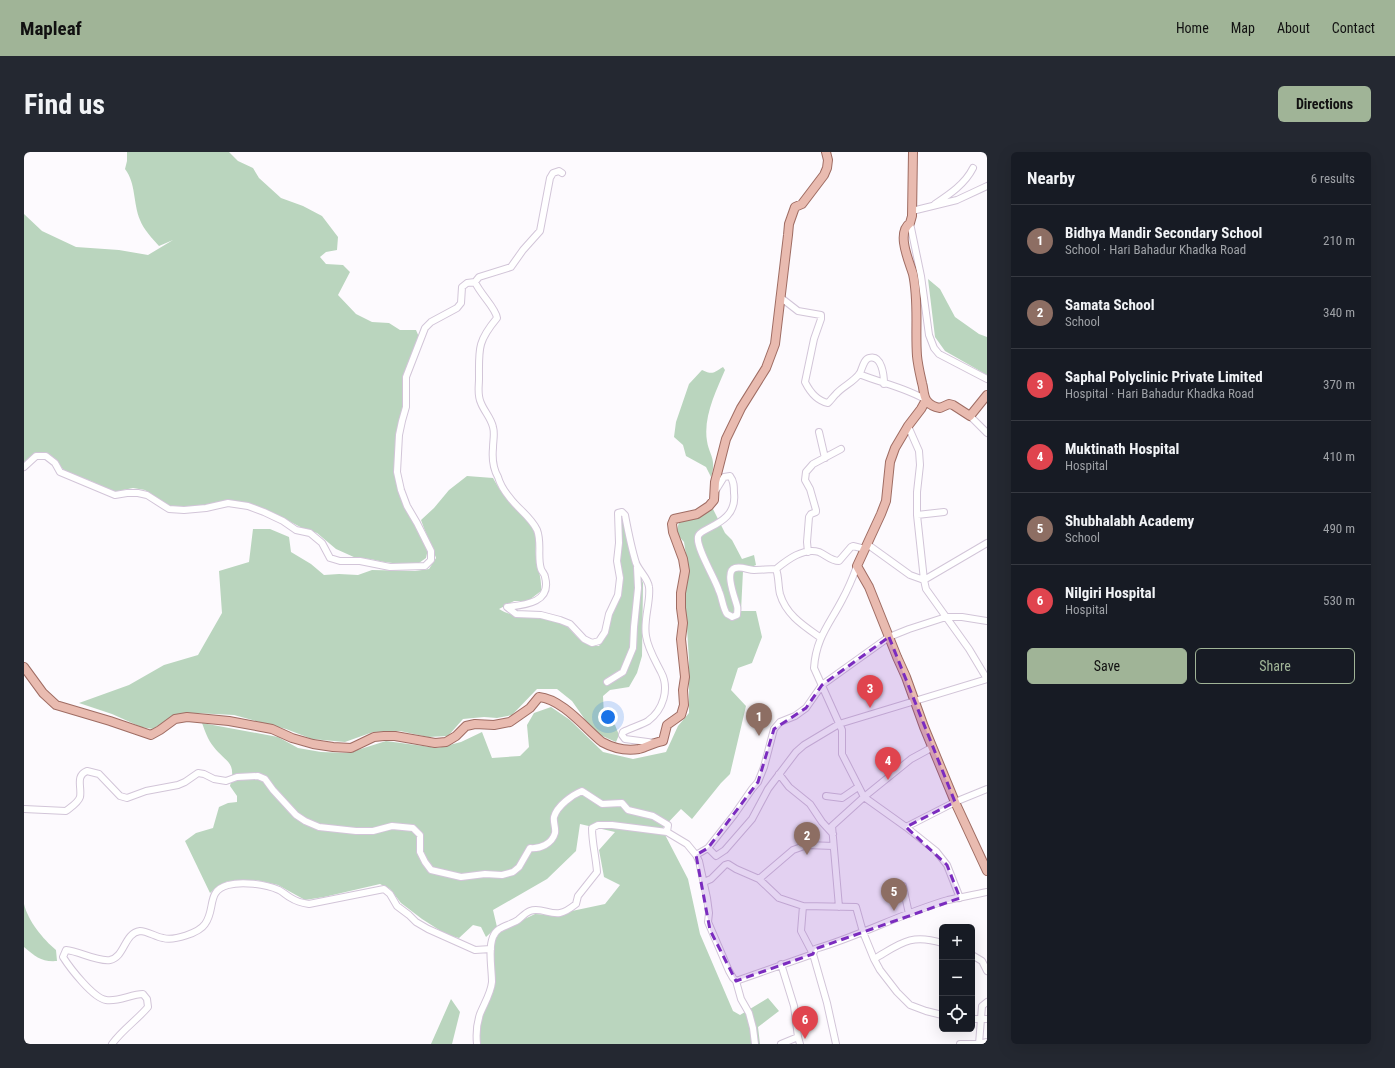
<!DOCTYPE html>
<html lang="en">
<head>
<meta charset="utf-8">
<style>
	:root { --surface:#171b24; --page:#242831; --text:#f1f3f6; --muted:#9ea1a6; --line:#363941; --accent:#a0b497 }
	body { margin:0; font-family:"Roboto Condensed",sans-serif; background:var(--page); color:var(--text) }
	.controls { position:absolute; right:12px; bottom:12px; display:grid; overflow:hidden; border-radius:6px; box-shadow:0 4px 16px #0002 }
	.controls button { width:36px; height:36px; display:grid; place-items:center; padding:0; border:0; border-bottom:1px solid var(--line); background:var(--surface); color:var(--text); font:20px sans-serif }
	.you { position:absolute; left:584px; top:565px; width:14px; height:14px; margin:-10px; border:3px solid #fff; border-radius:50%; background:#1a73e8; box-shadow:0 0 0 6px #1a73e833 }
	.badge { display:grid; place-items:center; width:26px; height:26px; border-radius:50%; background:var(--accent); color:#fff; font-size:13px; font-weight:700 }
	.pin { position:absolute; translate:-50% -33px; filter:drop-shadow(0 1px 2px #0008) }
	.pin::after { content:''; position:absolute; top:21px; width:14px; height:12px; background:inherit; clip-path:polygon(0 0,100% 0,50% 100%) }
	.list { margin:0; padding:0; list-style:none }
	h2 { display:flex; justify-content:space-between; align-items:center; height:52px; margin:0; padding:0 16px; font-size:17px }
	h2 small { font-size:13px; font-weight:400; color:var(--muted) }
	.list li { display:grid; grid-template-columns:26px 1fr auto; gap:12px; align-items:center; box-sizing:border-box; height:72px; padding:0 16px; border-top:1px solid var(--line) }
	.list b { display:block; font-size:15px; white-space:nowrap }
	.list p { margin:0; font-size:13px; white-space:nowrap; color:var(--muted) }
	.list em { font-size:13px; font-style:normal; color:var(--muted) }
	.actions { display:flex; gap:8px; padding:12px 16px }
	.actions a { flex:1; padding:9px 0; border:1px solid var(--accent); border-radius:6px; text-align:center; font-size:14px; color:var(--accent) }
	.actions .main { background:var(--accent); color:#111 }
	.icon { flex:none; width:22px; height:22px; fill:none; stroke:currentColor; stroke-width:2; stroke-linecap:round; stroke-linejoin:round }
	.map { position:relative; flex:none; width:963px; height:892px; overflow:hidden; border-radius:6px }
	header { display:flex; align-items:center; gap:24px; box-sizing:border-box; height:56px; padding:0 20px; background:var(--accent); color:#111 }
	header strong { font-size:19px }
	nav { display:flex; gap:22px; margin-inline-start:auto; font-size:14px }
	.intro { display:flex; align-items:center; justify-content:space-between; box-sizing:border-box; height:96px; padding:0 24px }
	h1 { margin:0; font-size:28px }
	.button { padding:10px 18px; border-radius:6px; background:var(--accent); color:#111; font-size:14px; font-weight:700 }
	main { display:flex; gap:24px; padding:0 24px }
	aside { flex:1; background:var(--surface); border-radius:6px; box-shadow:0 4px 16px #0002 }
	.map>svg:first-child { display:block }
	.green { fill:#bad5be }
	.lines { fill:none; stroke-linecap:round; stroke-linejoin:round }
	.minor-casing { stroke:#d2c5d8; stroke-width:8 }
	.major-casing { stroke:#9f6c63; stroke-width:10 }
	.minor { stroke:#fff; stroke-width:6 }
	.major { stroke:#e9bbb0; stroke-width:8 }
	.marked { fill:#7b2cbf; fill-opacity:0.2; stroke:#7b2cbf; stroke-width:3; stroke-dasharray:8 5; stroke-linejoin:round }
</style>
</head>
<body>
<header>
<strong>Mapleaf</strong>
<nav><a>Home</a><a>Map</a><a>About</a><a>Contact</a></nav>
</header>
<div class="intro"><h1>Find us</h1><a class="button">Directions</a></div>
<main>
<div class="map">
<svg width="963" height="892" viewBox="0 0 963 892">
	<rect width="100%" height="100%" fill="#fdfafe"/>
	<path class="green" d="M103,0h102l9,9 15,7 6,10 22,20 22,8 19,10 16,21 -1,13 -11,2 -6,5 6,7 17,1 7,7 -12,23 18,19 16,8 17,1 11,7h16l3,7 -14,33 -1,37 -9,68 5,22 28,52 -2,9 -7,5 -18,1 -17,-2 -14,-3 -14,-1 -20,-9 -19,-16 -13,-4 -30,-16 -17,-7 -43,-1 -33,3 -13,-1 -23,-17 -12,-2 -20,4 -22,-11 -27,-10 -6,-9 -9,-8 -11,-1 -14,10v-249l18,17 34,16 43,3 29,5 25,-15 -14,6c-7,-8 -15,-16 -19,-26 -7,-17 -4,-37 -15,-51l2,-8z
		M904,127l12,10 15,28 24,17 8,3v38l-42,-24 -10,-14z
		M699,215l2,3c-9,21 -22,47 -18,71 2,14 10,18 4,36l-5,-10 -20,-11 -3,-11 -9,-8 2,-15 13,-38 13,-14c11,5 11,3 21,-3z
		M443,324l26,2c3,5 6,11 10,16 10,12 27,22 32,38 2,8 0,16 1,25 2,12 6,22 5,34l-13,10h-14l-15,8c19,12 41,6 61,13 12,5 17,20 30,23 2,1 6,1 9,1 11,-13 21,-62 21,-80 1,-17 -1,-34 1,-50l3,4 6,31 13,32 -1,73 -5,17 -8,14 -19,3 -7,6 1,20 11,9 4,10 -3,7 -16,-7 -14,-14 -14,-20 -15,-12h-20l-25,26 -15,3 -13,-1 -21,2 -15,17 -20,1 -28,-6 -27,1 -28,10 -33,-3 -26,-10 -52,-14 -39,-2 -21,2 -21,14 -12,-2 -29,-13 -33,-11 50,-18 35,-20 34,-10 24,-42 -3,-42 30,-9 4,-33h17l19,8 2,15 20,12 13,11 15,-1 19,1 14,-5 43,1 14,-2 7,-11c-4,-13 -11,-25 -15,-38l13,-12 15,-18z
		M689,357l12,24 7,7 10,19 12,-4 2,10 -13,6 -2,40h15l6,26 -10,26 -14,5 -7,22 15,16 -16,68 -9,9 -29,36 -11,-10 -19,20 26,50 12,55 33,77 7,4 28,-17 11,13 -21,16 2,17h-284l15,-61 -2,-28 7,-17 6,-8 33,-16 18,1 52,-11 15,-19 -16,-8 -5,-27 16,-18 -35,-8 -4,27 -29,28 -54,31 4,17 -11,10 -5,-10 -8,-2 -14,13 -12,-3 -25,-16 -21,-16 -11,-14 -10,-5 -56,13 -19,3 -27,-15 -22,-5 -28,1 -10,5 -8,7 -25,-52 11,-8 17,-5 6,-21 9,-4 9,-1v-6l-7,-10c7,-25 -4,-23 -17,-40 -5,-6 -8,-15 -11,-23l76,14 20,11 23,4 27,1 38,-12 52,7 23,-6 21,-10 10,26 28,-2 9,-9 -2,-22 7,-12 17,-6 19,13 33,32 30,7 33,-7 12,-26 11,-13v-53l-4,-64 4,-23 -5,-31 -8,-9 4,-14h15z
		M0,752c4,17 19,35 32,46l1,11c-16,1 -21,-4 -33,-14z
		M427,847l9,13 -8,32h-21z"/>
	<g class="lines">
		<g class="minor-casing">
			<path id="minor" d="M911,52c15,-10 30,-20 38,-36
				M888,59l45,-11 30,-14
				M886,71l11,53 8,59 5,13 5,6 48,25
				M451,130l4,-5 32,-10 12,-17 17,-19 10,-53 3,-5 6,-2 3,2
				M756,145l18,14 23,4v4l-7,20 -9,43c5,10 12,19 23,21 3,-3 5,-6 8,-9 7,-8 18,-12 24,-21 2,-4 4,-14 9,-15 13,-4 15,18 15,26
				M835,222c22,9 48,14 67,26
				M946,264l17,17
				M884,274l11,25 1,14 -3,27v23l7,65
				M795,280l6,26
				M0,315l12,-11h10l9,7 5,9 55,23 12,-2h11l9,2 22,14 15,1 22,-2 22,-5 20,3 16,6 19,9 13,9 14,3 12,10 8,15 10,3h20l30,6 35,-1 6,-6v-9l-14,-28 -10,-17 -6,-16 -4,-18 2,-37 3,-14 4,-14v-30l19,-49 6,-6 26,-14 4,-5 1,-16 5,-4 8,-1c5,12 21,26 22,36 -20,24 -18,31 -18,61 0,8 -2,16 2,24 3,8 10,15 12,24 2,7 0,13 0,21 -1,10 0,20 5,29 2,7 7,15 12,21 8,11 21,19 27,32 5,13 0,27 4,39 1,3 4,5 4,8 7,26 -21,28 -38,30l9,7 25,1 19,5 10,4 14,15 8,4 7,-2 6,-9 4,-18 9,-19 2,-17 -3,-17 2,-18 -1,-30 4,-1 3,3c3,16 6,32 11,48 3,8 12,15 13,24 2,14 -6,33 -3,49 2,13 9,24 15,36 9,17 2,38 -13,49 -7,4 -17,7 -25,11l-1,3 3,4 30,4
				M692,338l8,-13 6,-1c4,5 4,11 4,17 4,32 -35,34 -36,44 -2,11 17,41 21,54 3,6 4,18 8,23 2,1 4,2 5,3l5,-2c0,-3 1,-6 0,-9 -2,-8 -13,-35 -2,-38 7,-2 13,2 19,2 7,0 15,-1 22,-1 3,8 2,17 4,25 6,21 24,32 41,44
				M893,363l27,-3
				M843,392l43,31 14,5 2,9 43,60 18,30
				M784,400l-1,-10 2,-25 2,-3 5,-2v-2l-6,-21 -5,-9 1,-8 7,-8 28,-15
				M833,414c-4,11 -9,23 -15,34 -13,25 -26,38 -28,68l28,62v24l22,43 42,30 30,24 11,14 13,33
				M752,417c11,-9 28,-22 43,-17 7,3 12,9 20,9l12,-14 2,-1 12,3
				M900,428l63,-37
				M583,530l16,-10 10,-24 1,-21 4,-39 -1,-21
				M755,622l10,13 21,17 12,18 11,12
				M802,644l16,2 16,-11
				M0,657l42,2c5,-4 12,-8 14,-14 2,-10 -5,-21 7,-26l12,3 21,22 7,2 19,-7 32,-6 7,-3 13,-9 6,1 10,5 12,2 11,-4 21,-1 7,3 8,11 23,25 9,6 14,6 37,4h17l19,-5 21,2 7,7v17l5,10 6,8 30,7 24,-3 17,1 11,-3 6,-5 11,-19c10,1 22,-4 25,-15 1,-5 -2,-11 -1,-16 3,-11 18,-22 28,-26l20,13 20,-1 6,7 25,6 15,9 -1,7
				M882,675l49,-25 32,-13
				M684,696l8,8 9,-6 27,-31 16,-30 28,-37 8,-7 35,-21 148,-45
				M672,703l12,-7 26,-33 18,-26 6,-7 6,-15 10,-38 6,-7 15,-6 11,-8 16,-23 67,-48 20,-8 37,-12h16l25,4
				M735,727l34,-29 14,-5 26,1
				M680,730l7,-3 14,-14 3,-1 8,5 23,10 20,19 24,8 53,1 7,25 11,27 6,11 17,22 13,13 16,6 16,4
				M879,734l6,28
				M779,754l-2,25 12,23 14,49 9,41
				M815,755l-7,-81 32,-29 47,-38 22,-12
				M948,803l10,6 5,10
				M850,807c26,-15 36,-26 68,-16
				M757,812l13,42 4,31
				M712,829l77,-27 2,-5c45,-13 87,-36 133,-49 13,-3 26,-5 39,-8
				M948,867h15
				M88,892c10,-14 25,-24 36,-37l-1,-8 -4,-5c-12,0 -24,8 -37,6 -13,-2 -36,-32 -43,-43l3,-7c13,1 31,12 44,10 15,-3 14,-27 30,-29 7,0 16,6 23,7 11,3 36,-5 42,-14 11,-15 1,-33 23,-39 14,-4 37,-1 51,5 4,2 8,6 12,8 6,4 11,5 18,6l75,-15 6,5 7,12 12,9 7,7 12,7 47,21 16,-1
				M453,892c-1,-10 0,-21 3,-30 4,-10 11,-21 12,-32 0,-13 -4,-33 1,-45 4,-11 16,-11 25,-17 4,-3 7,-7 12,-9 10,-4 20,4 30,2 6,-1 11,-5 16,-9l2,-8 19,-24c-1,-15 -5,-29 -5,-44l6,-3h14l55,7 20,12 9,11 3,6 8,37 2,15 -1,9 21,49 4,7 3,3 5,18 8,14 4,15 2,16
				M757,892l17,-7 2,7
				M936,892h19l8,-2
				M955,892c1,-13 2,-26 3,-38l5,-4"/>
		</g>
		<g class="major-casing">
			<path id="major" d="M889,0l-1,64 -2,7c-14,10 -1,38 3,51 6,27 2,55 4,82 1,10 3,18 5,27 2,6 1,13 5,18 3,4 7,6 13,7l9,-4 4,1 17,11 17,-21
				M902,248l-5,9 -13,17 -13,22 -5,14 -4,39 -5,13 -24,52 12,21 28,70 9,20 18,50 31,75 32,69
				M0,515l19,26 13,12 54,16 41,14 9,-5 15,-11 12,-2 42,4 43,8 20,9 21,6 20,3 18,1 23,-11 10,-1h11l40,7 11,-1 10,-6 10,-10 9,-2 19,1 16,-3 20,-14 9,-11c23,2 46,31 63,45 11,6 25,9 37,7 8,-2 16,-7 24,-8l4,-16 14,-10 3,-10 -1,-15 2,-13 -4,-38 2,-16 -2,-15v-15l4,-22 -2,-12 -10,-27 -1,-8 2,-5 23,-5 12,-8 5,-6 1,-18 11,-43 15,-31 25,-40 9,-24 13,-109 1,-11 6,-17 7,-3 22,-29 3,-7 1,-8 -2,-8"/>
		</g>
		<use href="#minor" class="minor"/>
		<use href="#major" class="major"/>
	</g>
	<path class="marked" d="M865,485l66,165 -49,25 41,38 13,33 -145,51 -2,5 -77,27 -26,-51 -14,-75 12,-7 50,-66 16,-53 32,-21 16,-23z"/>
</svg>
<div class="controls">
<button>+</button>
<button>−</button>
<button><svg class="icon" aria-label="locate" viewBox="0 0 24 24"><circle cx="12" cy="12" r="6"/><path d="M12 2v4M12 18v4M2 12h4M18 12h4"/></svg></button>
</div>
<div class="you"></div>
<div class="pin badge" style="left:735px;top:584px;background:#8d6e63">1</div>
<div class="pin badge" style="left:783px;top:703px;background:#8d6e63">2</div>
<div class="pin badge" style="left:846px;top:556px;background:#e0444e">3</div>
<div class="pin badge" style="left:864px;top:628px;background:#e0444e">4</div>
<div class="pin badge" style="left:870px;top:759px;background:#8d6e63">5</div>
<div class="pin badge" style="left:781px;top:887px;background:#e0444e">6</div>
</div>
<aside>
<h2>Nearby<small>6 results</small></h2>
<ul class="list">
<li><span class="badge" style="background:#8d6e63">1</span><div><b>Bidhya Mandir Secondary School</b><p>School · Hari Bahadur Khadka Road</p></div><em>210 m</em></li>
<li><span class="badge" style="background:#8d6e63">2</span><div><b>Samata School</b><p>School</p></div><em>340 m</em></li>
<li><span class="badge" style="background:#e0444e">3</span><div><b>Saphal Polyclinic Private Limited</b><p>Hospital · Hari Bahadur Khadka Road</p></div><em>370 m</em></li>
<li><span class="badge" style="background:#e0444e">4</span><div><b>Muktinath Hospital</b><p>Hospital</p></div><em>410 m</em></li>
<li><span class="badge" style="background:#8d6e63">5</span><div><b>Shubhalabh Academy</b><p>School</p></div><em>490 m</em></li>
<li><span class="badge" style="background:#e0444e">6</span><div><b>Nilgiri Hospital</b><p>Hospital</p></div><em>530 m</em></li>
</ul>
<div class="actions"><a class="main">Save</a><a>Share</a></div>
</aside>
</main>
</body>
</html>
